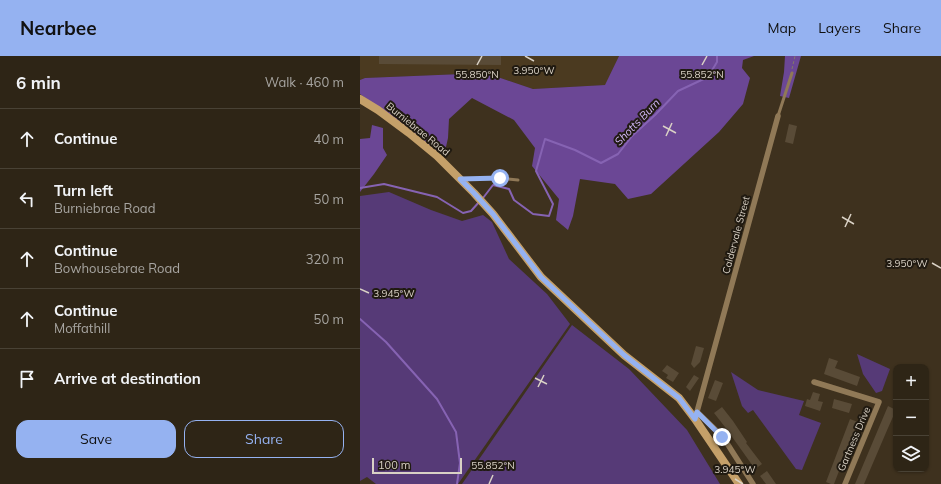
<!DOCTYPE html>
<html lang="en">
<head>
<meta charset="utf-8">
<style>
	:root { --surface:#2e2516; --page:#362d1f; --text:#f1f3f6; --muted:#a7a5a1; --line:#494235; --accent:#95b2f1 }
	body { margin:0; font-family:Mulish,sans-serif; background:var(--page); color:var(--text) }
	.controls { position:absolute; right:12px; bottom:12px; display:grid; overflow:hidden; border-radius:8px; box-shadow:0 1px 3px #0004 }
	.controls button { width:36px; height:36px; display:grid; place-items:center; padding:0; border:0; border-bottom:1px solid var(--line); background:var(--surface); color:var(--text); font:20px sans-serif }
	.scale { position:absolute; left:12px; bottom:10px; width:90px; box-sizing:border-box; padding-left:4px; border:2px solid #d9d1c5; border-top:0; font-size:11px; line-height:14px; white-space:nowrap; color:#d9d1c5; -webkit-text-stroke:3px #201a11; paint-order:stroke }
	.stop { position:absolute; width:12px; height:12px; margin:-9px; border:3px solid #95b2f1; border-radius:50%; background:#fff }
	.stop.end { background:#95b2f1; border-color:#fff; box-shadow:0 1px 4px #0008 }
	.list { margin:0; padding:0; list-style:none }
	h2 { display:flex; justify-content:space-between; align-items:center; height:52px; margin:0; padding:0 16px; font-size:17px }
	h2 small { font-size:13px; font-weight:400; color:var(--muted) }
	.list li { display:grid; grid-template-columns:26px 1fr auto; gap:12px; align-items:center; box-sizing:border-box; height:60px; padding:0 16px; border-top:1px solid var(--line) }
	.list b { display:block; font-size:15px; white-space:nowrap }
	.list p { margin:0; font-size:13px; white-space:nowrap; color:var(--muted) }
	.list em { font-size:13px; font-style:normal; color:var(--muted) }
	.actions { display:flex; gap:8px; padding:12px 16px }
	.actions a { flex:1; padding:9px 0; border:1px solid var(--accent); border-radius:12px; text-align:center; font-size:14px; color:var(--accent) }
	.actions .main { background:var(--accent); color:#111 }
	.icon { flex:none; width:22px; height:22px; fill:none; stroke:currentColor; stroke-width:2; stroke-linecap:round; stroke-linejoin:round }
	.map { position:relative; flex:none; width:581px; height:428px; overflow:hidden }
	header { display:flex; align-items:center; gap:24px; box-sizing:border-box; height:56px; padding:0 20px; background:var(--accent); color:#111 }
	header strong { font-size:19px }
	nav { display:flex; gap:22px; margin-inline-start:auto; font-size:14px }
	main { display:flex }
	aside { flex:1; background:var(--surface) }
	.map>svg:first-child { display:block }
	.built { fill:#4b3a20 }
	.green { fill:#563a77 }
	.forest { fill:#6b4795 }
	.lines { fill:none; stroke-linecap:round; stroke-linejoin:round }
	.stream { stroke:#8663b3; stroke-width:2 }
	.building { fill:#594b37 }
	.path { stroke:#837969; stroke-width:1; stroke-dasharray:3 2; stroke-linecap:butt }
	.lane { stroke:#907957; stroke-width:3 }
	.street { stroke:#907957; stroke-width:5.5 }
	.secondary { stroke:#c5a069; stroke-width:8 }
	.route { stroke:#95b2f1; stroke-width:5 }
	.ticks { fill:none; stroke:#d9d1c5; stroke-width:1.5 }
	.labels { text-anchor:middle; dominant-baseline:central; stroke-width:4; stroke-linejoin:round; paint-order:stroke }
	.street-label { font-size:10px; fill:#d9d1c5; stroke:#201a11 }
	.water-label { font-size:11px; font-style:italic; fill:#cfb5f5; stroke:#201a11 }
	.ticks-label { font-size:10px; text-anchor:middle; fill:#d9d1c5; stroke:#201a11; stroke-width:4; stroke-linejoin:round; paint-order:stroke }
</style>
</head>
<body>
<header>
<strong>Nearbee</strong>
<nav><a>Map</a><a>Layers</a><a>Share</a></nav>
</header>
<main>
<aside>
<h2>6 min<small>Walk · 460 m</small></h2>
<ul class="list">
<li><svg class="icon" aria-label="ahead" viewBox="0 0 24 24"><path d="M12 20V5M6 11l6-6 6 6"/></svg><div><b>Continue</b></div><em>40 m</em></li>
<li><svg class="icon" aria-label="left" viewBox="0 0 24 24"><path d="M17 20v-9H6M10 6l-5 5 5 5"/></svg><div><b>Turn left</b><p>Burniebrae Road</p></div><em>50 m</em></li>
<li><svg class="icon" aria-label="ahead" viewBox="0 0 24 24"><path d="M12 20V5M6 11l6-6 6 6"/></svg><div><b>Continue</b><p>Bowhousebrae Road</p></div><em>320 m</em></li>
<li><svg class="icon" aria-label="ahead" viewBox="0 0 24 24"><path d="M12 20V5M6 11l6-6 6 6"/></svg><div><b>Continue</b><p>Moffathill</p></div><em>50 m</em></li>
<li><svg class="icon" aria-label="arrive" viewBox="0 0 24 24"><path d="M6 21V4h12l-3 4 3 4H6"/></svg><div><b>Arrive at destination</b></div></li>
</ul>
<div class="actions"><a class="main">Save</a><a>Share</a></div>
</aside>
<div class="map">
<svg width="581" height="428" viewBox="0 0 581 428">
	<rect width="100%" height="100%" fill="#3e311e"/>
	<path class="built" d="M0,0h259l-13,29 -73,4 -47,-16 -121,5 -5,2z"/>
	<path class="green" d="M29,136l42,18 31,11 21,-6 9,7 17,37 38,35 23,30 -112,160h-82l-9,-7 -7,4v-285z
		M212,269l57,44 58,61 33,54h-258z
		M497,298l33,15 -8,22 -6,2 -13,-19z
		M371,316l27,18 46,11 -5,14 22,8 -19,47 -6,-1 -43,-59 -5,3 -6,-7z"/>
	<path class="forest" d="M259,0h135l-11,4 -1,8 8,10 -7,26 -24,28 -68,62 -23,5 -13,-15 -35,-5 -7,37 -5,14 -12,-10 3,-21 -27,-33 3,-18 -21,-28 -42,-22 -23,21 -1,19 -4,18 -84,-62v-14l5,-2 121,-5 47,16 72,-4z
		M425,0h16l-12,42 -9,-2 4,-24z
		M12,69l11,3v20l4,7 -13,19 -14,18v-53l10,-1z"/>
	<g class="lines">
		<path class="stream" d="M0,132l24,-4 53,13 26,16 8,-2 9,-10
			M123,142l10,-13 16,4 5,11 19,14 16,2 4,-12 -17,-33 9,-32 30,11 26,13 17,-9 14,-18 23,-21 23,-24 30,-14 9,-15v-6
			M0,263l26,23 51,57 19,33 4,31 -3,21"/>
	</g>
	<path class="building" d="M19,0h122v9l-122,-1z
		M429,68l8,2 -4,18 -8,-2z
		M336,290l8,2 -4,14 -6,6 -3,-4z
		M469,302l9,3 -3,7 25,9 -3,9 -33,-12z
		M307,309l12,8 -6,9 -7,-4 2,-3 -6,-4z
		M334,319l5,3 -9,13 -4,-4z
		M355,324l8,3 -7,18 -8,-3z
		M453,336l7,2 -2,7 5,1 -3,9 -15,-5 2,-7 3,1z
		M474,343l18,5 -3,9 -17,-5z
		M528,350l8,4 -8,18 -24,56h-9z
		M362,351l11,14 14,21 -1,1 16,21 -7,5 -30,-42 -11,-14z
		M490,363l8,3 -24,62h-3l-5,-2z
		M407,415l9,13h-10l-6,-8z"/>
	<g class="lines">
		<path class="path" d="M432,13l3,-13"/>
		<path class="lane" d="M418,60l14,-43
			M102,123l38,-1 18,2"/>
		<path class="street" d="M454,326l65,20 -34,82
			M337,356l26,25 30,47
			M335,363l83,-303"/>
		<path class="secondary" d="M0,43l18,11 31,23 28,23 37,37 19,21 48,63 83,78 55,43 16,21 44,65"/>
	</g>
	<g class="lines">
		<path class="route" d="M140,122l-40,1 14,14 19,21 48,63 83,78 55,43 16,21 2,-7 25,25"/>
	</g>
	<path class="ticks" d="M165,0l9,5M117,9l5,-9M342,9l5,-9M303,70l13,7M306,80l6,-13M482,161l12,7M485,171l6,-13M572,207l9,5M0,233l9,4M175,322l12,6M178,331l6,-12M375,423l8,5M129,428l4,-9"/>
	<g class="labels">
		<g class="street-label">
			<text transform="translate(58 73) rotate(39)">Burniebrae Road</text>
			<text transform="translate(376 179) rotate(-75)">Caldervale Street</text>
			<text transform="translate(494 383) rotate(-67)">Gartness Drive</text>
		</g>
		<g class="water-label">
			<text transform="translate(277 66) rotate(-46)">Shotts Burn</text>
		</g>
	</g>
	<g class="ticks-label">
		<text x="174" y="18">3.950°W</text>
		<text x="117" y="22">55.850°N</text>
		<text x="342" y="22">55.852°N</text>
		<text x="547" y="211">3.950°W</text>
		<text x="34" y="241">3.945°W</text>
		<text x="133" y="413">55.852°N</text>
		<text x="375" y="417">3.945°W</text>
	</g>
</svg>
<div class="controls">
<button>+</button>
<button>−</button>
<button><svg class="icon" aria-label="layers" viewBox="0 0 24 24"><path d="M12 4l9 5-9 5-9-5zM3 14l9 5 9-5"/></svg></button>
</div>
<div class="scale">100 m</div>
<div class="stop" style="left:140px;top:122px"></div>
<div class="stop end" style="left:362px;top:381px"></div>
</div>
</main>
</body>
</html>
